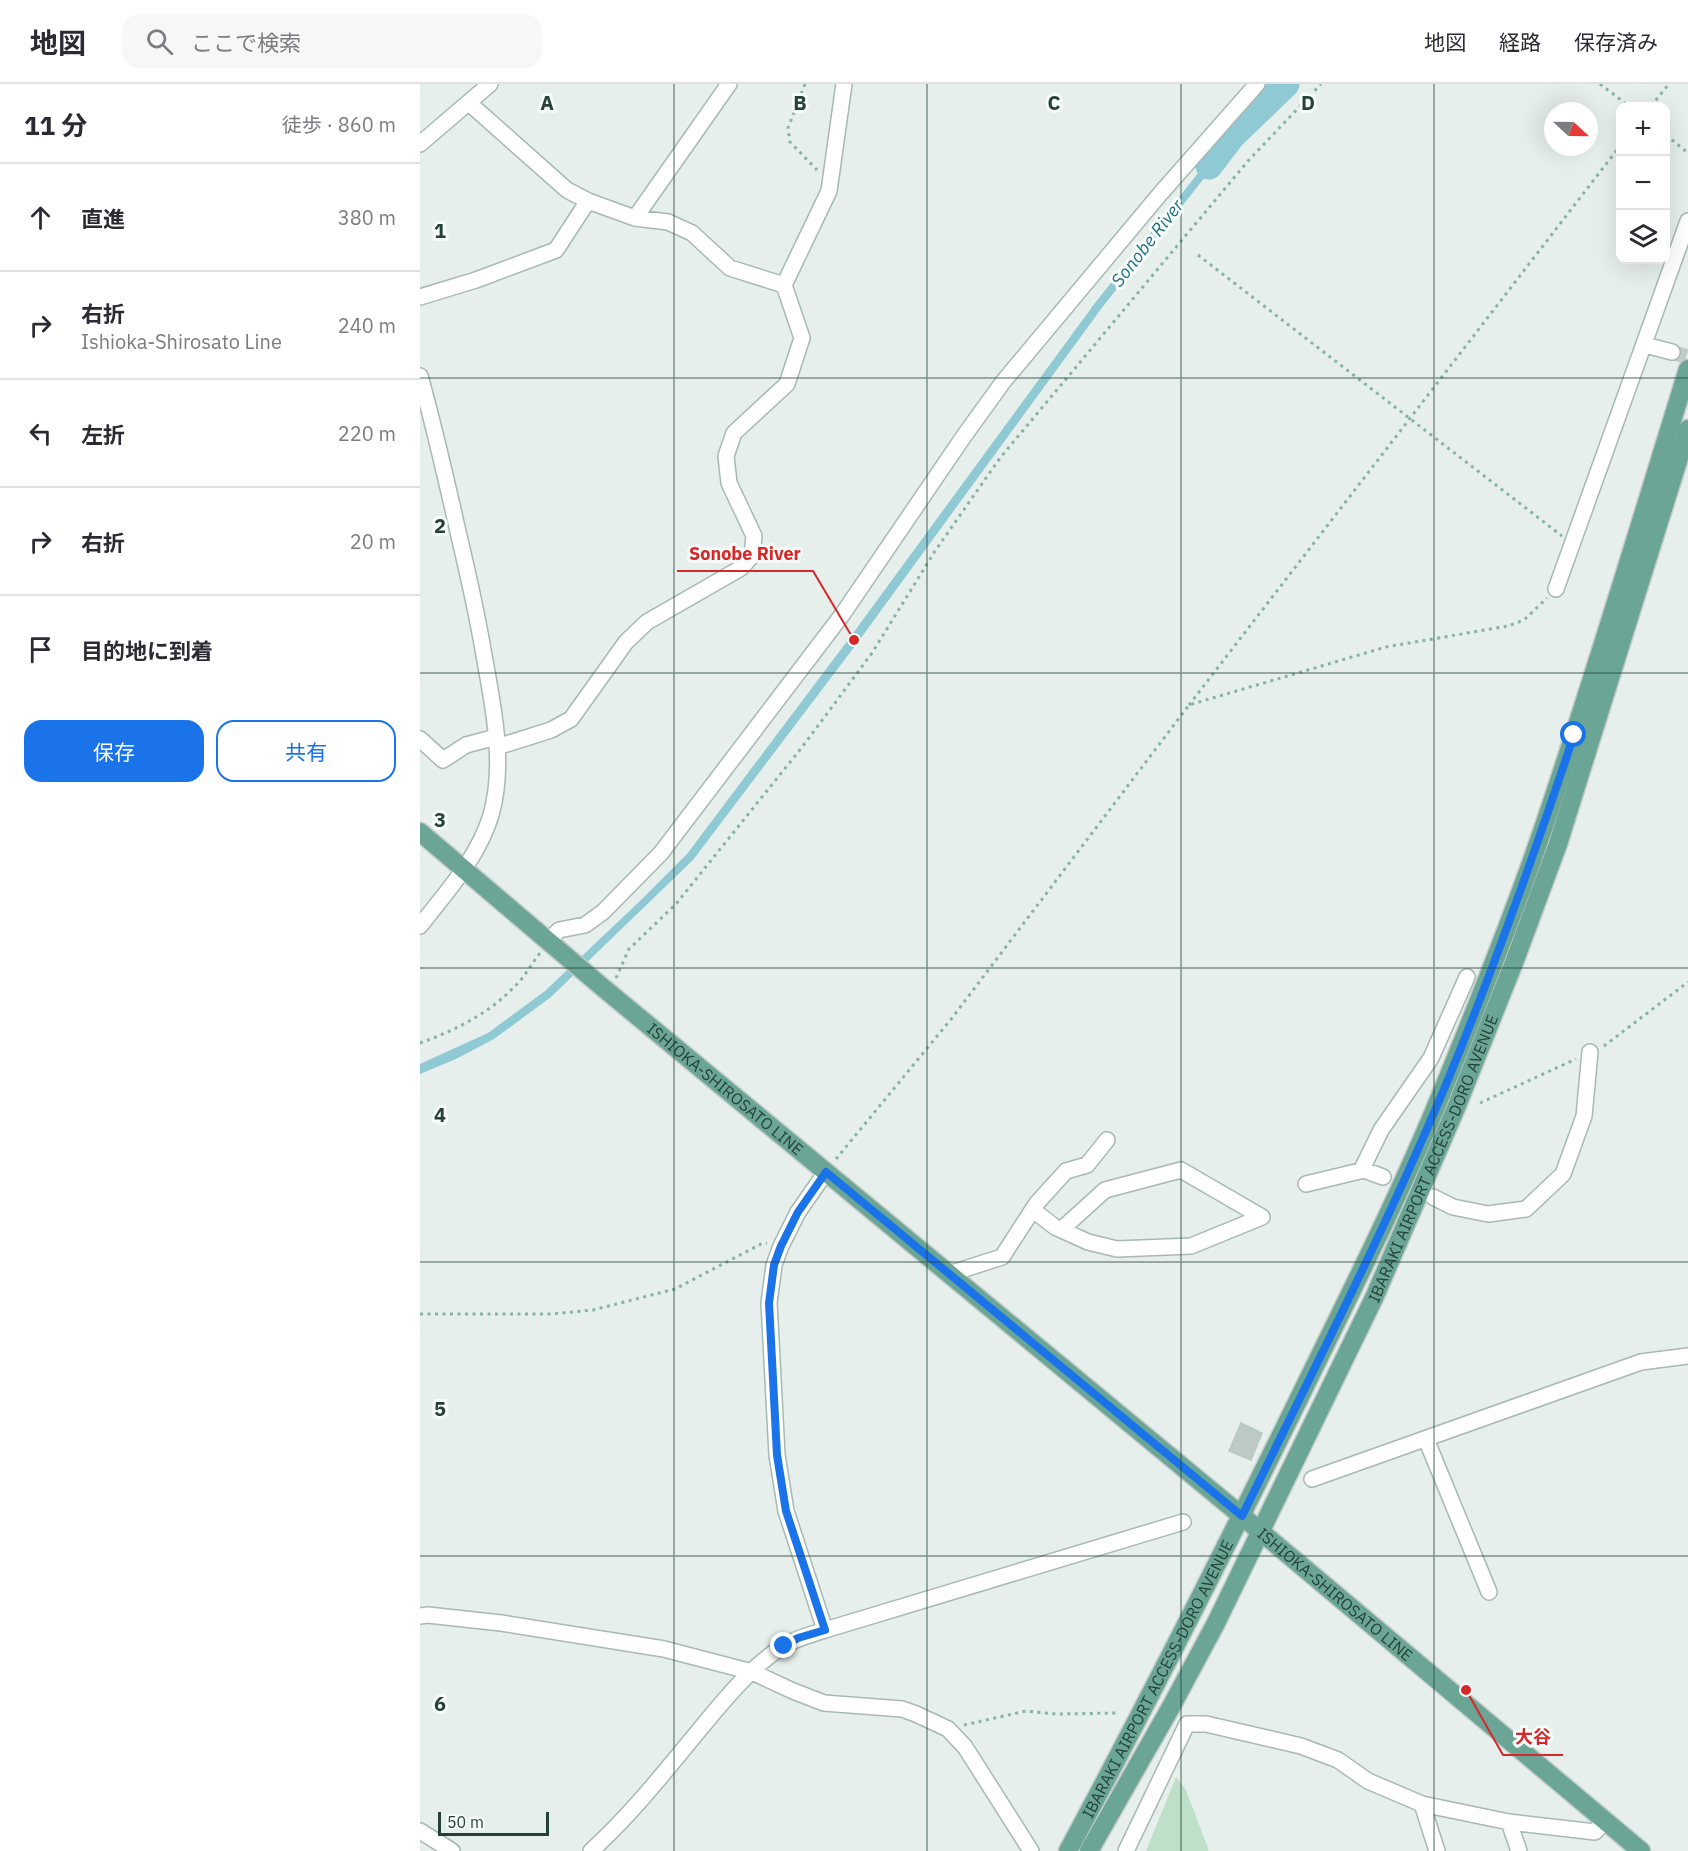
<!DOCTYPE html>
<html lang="ja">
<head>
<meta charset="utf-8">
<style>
	:root { --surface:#fff; --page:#f7f7f7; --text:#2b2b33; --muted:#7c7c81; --line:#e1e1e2; --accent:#1a73e8 }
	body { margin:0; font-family:"IBM Plex Sans","Noto Sans JP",sans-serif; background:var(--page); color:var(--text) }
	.controls { position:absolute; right:18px; top:18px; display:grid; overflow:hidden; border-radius:12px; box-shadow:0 6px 24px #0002 }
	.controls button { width:54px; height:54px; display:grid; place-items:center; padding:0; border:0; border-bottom:2px solid var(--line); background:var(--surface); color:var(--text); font:30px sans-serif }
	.compass { position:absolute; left:1124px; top:18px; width:54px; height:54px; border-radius:50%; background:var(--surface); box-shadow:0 6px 24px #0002; rotate:112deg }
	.scale { position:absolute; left:18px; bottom:15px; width:111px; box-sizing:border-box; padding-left:6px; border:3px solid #24423a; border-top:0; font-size:16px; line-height:21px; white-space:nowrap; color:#24423a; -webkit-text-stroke:4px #f7fbf9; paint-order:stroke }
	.stop { position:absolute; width:18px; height:18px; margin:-14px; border:4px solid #1a73e8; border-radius:50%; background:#fff }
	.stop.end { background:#1a73e8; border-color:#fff; box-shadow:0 2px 6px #0008 }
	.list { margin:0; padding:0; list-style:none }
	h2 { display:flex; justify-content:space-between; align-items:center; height:78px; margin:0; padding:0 24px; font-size:26px }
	h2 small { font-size:20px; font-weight:400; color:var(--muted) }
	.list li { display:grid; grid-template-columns:39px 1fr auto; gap:18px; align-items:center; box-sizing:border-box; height:108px; padding:0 24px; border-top:2px solid var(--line) }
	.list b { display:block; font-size:22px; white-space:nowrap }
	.list p { margin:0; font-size:20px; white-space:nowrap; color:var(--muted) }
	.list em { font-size:20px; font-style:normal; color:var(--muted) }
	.actions { display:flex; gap:12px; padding:18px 24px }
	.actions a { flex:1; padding:14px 0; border:2px solid var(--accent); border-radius:18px; text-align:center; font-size:21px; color:var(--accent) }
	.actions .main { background:var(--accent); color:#fff }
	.icon { flex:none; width:33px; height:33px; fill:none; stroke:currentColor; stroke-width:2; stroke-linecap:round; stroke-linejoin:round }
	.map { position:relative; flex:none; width:1268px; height:1767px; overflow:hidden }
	header { display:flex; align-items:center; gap:36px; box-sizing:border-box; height:84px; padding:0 30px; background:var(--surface); border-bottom:2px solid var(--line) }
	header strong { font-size:28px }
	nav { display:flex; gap:33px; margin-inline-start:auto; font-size:21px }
	.search { width:420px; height:54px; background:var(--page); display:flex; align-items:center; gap:15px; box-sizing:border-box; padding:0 21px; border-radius:18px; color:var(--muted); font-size:22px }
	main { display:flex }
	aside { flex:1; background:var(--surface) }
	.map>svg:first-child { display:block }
	.green { fill:#bfe0c8 }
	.water { fill:#8ec9d4 }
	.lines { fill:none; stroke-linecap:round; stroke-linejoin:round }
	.river { stroke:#8ec9d4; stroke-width:27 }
	.building { fill:#bbcac4; stroke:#b8c9c2; stroke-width:1.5 }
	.minor-tunnel { stroke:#bfccc8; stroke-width:15; stroke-dasharray:15 8; stroke-linecap:butt }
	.minor-casing { stroke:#a8b8b2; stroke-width:18 }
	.major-casing { stroke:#c2cac8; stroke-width:21 }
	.path { stroke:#86b3a5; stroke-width:3; stroke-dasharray:3 4.5; stroke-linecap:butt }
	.minor { stroke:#fff; stroke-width:15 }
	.major { stroke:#6aa596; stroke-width:18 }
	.route { stroke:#1a73e8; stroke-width:8 }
	.grid { fill:none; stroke:#24423a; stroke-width:1.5; stroke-opacity:0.55 }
	.labels { text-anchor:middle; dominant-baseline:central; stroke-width:6; stroke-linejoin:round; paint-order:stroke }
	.street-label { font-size:16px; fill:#24423a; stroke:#f7fbf9 }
	.water-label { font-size:18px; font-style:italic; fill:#1c6f80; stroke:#f7fbf9 }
	.grid-label { font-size:20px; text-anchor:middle; font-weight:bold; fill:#24423a; stroke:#f7fbf9; stroke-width:6; stroke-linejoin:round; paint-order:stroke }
	.leader { fill:none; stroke:#d62828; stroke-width:2 }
	.callout-dot { fill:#d62828; stroke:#f7fbf9; stroke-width:2 }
	.callout-label { font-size:18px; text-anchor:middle; font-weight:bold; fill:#d62828; stroke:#f7fbf9; stroke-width:6; stroke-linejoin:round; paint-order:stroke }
</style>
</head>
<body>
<header>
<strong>地図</strong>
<div class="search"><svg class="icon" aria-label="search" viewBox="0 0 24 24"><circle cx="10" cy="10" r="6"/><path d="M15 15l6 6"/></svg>ここで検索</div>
<nav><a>地図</a><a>経路</a><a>保存済み</a></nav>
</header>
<main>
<aside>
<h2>11 分<small>徒歩 · 860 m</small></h2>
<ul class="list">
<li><svg class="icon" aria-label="ahead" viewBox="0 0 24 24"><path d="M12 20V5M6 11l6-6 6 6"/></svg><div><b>直進</b></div><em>380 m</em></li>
<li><svg class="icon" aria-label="right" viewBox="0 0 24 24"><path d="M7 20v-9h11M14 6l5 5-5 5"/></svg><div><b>右折</b><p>Ishioka-Shirosato Line</p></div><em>240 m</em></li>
<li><svg class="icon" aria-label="left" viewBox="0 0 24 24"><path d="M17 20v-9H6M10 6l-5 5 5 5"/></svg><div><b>左折</b></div><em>220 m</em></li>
<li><svg class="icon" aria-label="right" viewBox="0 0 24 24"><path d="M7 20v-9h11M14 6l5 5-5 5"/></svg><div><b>右折</b></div><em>20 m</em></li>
<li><svg class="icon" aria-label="arrive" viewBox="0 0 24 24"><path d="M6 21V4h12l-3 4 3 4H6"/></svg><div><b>目的地に到着</b></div></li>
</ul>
<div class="actions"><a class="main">保存</a><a>共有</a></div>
</aside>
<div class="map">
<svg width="1268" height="1767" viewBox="0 0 1268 1767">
	<rect width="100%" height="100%" fill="#e6efeb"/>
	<path class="green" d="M756,1693l10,13 23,61h-63z"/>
	<path class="water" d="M809,50l6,5 -134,170 -243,333 -165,218 -142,137 -57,42 -38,20 -36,15v-10l68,-31 57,-42 96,-91 46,-46 164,-218 244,-333z"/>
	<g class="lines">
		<path class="river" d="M789,82l23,-30 54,-52"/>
	</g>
	<path class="building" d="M821,1339l21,10 -11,27 -22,-9z"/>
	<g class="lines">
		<path class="minor-tunnel" d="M1252,268l16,5"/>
		<g class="minor-casing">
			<path id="minor" d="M49,19l98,87 21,11
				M0,60l70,-60
				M215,134l94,-134
				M0,213l56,-17 80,-30 32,-49 47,17 33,4 24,11 38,35 54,17
				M1225,261l27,7
				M0,292c15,53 27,107 39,160 10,42 19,83 26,125 9,49 20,105 6,154 -13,43 -44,76 -71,111
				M1136,505l132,-368
				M0,655l23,21 23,-15 30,-8
				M77,663l54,-17 20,-11 55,-77 21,-20 94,-54 11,-12 2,-20 -25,-53 -3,-27 8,-23 53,-49 15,-46 -18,-53 45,-94 15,-107
				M128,857l11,-11 26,-5 18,-13 58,-59 181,-238 122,-179 39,-54 157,-188 97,-110
				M941,1087l20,-41 50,-72 36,-81
				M886,1100l58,-14 19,7
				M1013,1113l20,10 35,7 38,-5 37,-35 21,-58 6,-64
				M613,1126l22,17 33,15 29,7 74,-3 71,-29 -81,-47 -76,20 -43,39
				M529,1190l53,-17 35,-54 29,-32 21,-6 20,-25
				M1006,1355l63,153
				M892,1395l329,-117 47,-6
				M0,1532l8,-1 73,8 163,26 88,23 41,19 31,12 78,6 14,5 32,15 17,18 66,104
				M405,1546l-39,-119 -9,-56 -8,-152 5,-38 7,-19 17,-34 28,-40
				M1002,1720l15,47
				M1089,1738l10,29
				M0,1747l32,20
				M171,1767c41,-37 75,-81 110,-123 24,-29 50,-61 81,-81 13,-9 28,-12 43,-17l358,-108
				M706,1767l61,-127h19l95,22 37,14 30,21 54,23 87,18 86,10 10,-11"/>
		</g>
		<g class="major-casing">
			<g id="major">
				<path id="s1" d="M0,748l181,154 659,545 381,320"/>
				<path id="s2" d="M648,1767c83,-155 162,-311 239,-469 46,-94 93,-188 133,-285 36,-88 71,-175 102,-265 52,-153 98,-308 146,-463"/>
				<path id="s3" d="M669,1767l82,-144 45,-84 158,-325 82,-190 59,-148 43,-116 130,-415"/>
			</g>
		</g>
		<path class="path" d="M385,0l-17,44 2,14 27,28
			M1180,0l29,22
			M1231,22l18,-22
			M1246,51l22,18
			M778,171l364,281
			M769,621l431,-559
			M196,894l13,-29 47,-45 127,-158 69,-93 63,-102 65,-93 248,-297 73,-77
			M0,959c34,-12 70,-30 95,-57 10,-9 17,-23 25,-33
			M1184,962l84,-64
			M1060,1019l96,-44
			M416,1075l116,-141 237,-313 197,-58 122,-21 16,-6 23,-22
			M0,1230h131l42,-4 82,-21 86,-45 6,-1
			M544,1641l62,-14 30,3 60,-1"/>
		<use href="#minor" class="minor"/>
		<use href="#major" class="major"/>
	</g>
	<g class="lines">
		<path class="route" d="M364,1562l14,-8 27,-8 -39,-119 -9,-56 -8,-152 5,-38 7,-19 17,-34 28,-40 416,344c67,-137 137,-274 197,-415 51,-120 94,-243 135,-366"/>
	</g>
	<path class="grid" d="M254,0v1767M507,0v1767M761,0v1767M1014,0v1767M0,294h1268M0,589h1268M0,884h1268M0,1178h1268M0,1472h1268"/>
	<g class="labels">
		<g class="street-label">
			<text stroke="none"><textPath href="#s1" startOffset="399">ISHIOKA-SHIROSATO LINE</textPath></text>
			<text stroke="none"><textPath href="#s3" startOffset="774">IBARAKI AIRPORT ACCESS-DORO AVENUE</textPath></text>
			<text stroke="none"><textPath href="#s1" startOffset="1191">ISHIOKA-SHIROSATO LINE</textPath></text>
			<text stroke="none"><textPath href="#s2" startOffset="194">IBARAKI AIRPORT ACCESS-DORO AVENUE</textPath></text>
		</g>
		<g class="water-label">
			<text transform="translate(727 159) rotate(-52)">Sonobe River</text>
		</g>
	</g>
	<g class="grid-label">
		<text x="127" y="26">A</text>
		<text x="380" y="26">B</text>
		<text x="634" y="26">C</text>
		<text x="888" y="26">D</text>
		<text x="20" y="154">1</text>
		<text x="20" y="449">2</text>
		<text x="20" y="743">3</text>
		<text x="20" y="1038">4</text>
		<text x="20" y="1332">5</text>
		<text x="20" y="1627">6</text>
	</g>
	<path class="leader" d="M434 556L393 487H257M1046 1606L1083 1671H1143"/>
	<g class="callout-dot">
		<circle cx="434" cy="556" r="6"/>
		<circle cx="1046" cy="1606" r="6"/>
	</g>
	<g class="callout-label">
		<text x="325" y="476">Sonobe River</text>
		<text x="1113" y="1659">大谷</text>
	</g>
</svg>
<div class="controls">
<button>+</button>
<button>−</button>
<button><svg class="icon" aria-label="layers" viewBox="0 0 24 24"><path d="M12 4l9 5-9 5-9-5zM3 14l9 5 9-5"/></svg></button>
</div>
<svg class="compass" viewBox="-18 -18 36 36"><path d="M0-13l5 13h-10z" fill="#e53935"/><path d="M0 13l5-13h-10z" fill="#7c7c81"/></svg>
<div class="scale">50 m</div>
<div class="stop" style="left:1154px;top:651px"></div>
<div class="stop end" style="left:364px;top:1562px"></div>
</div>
</main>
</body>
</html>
